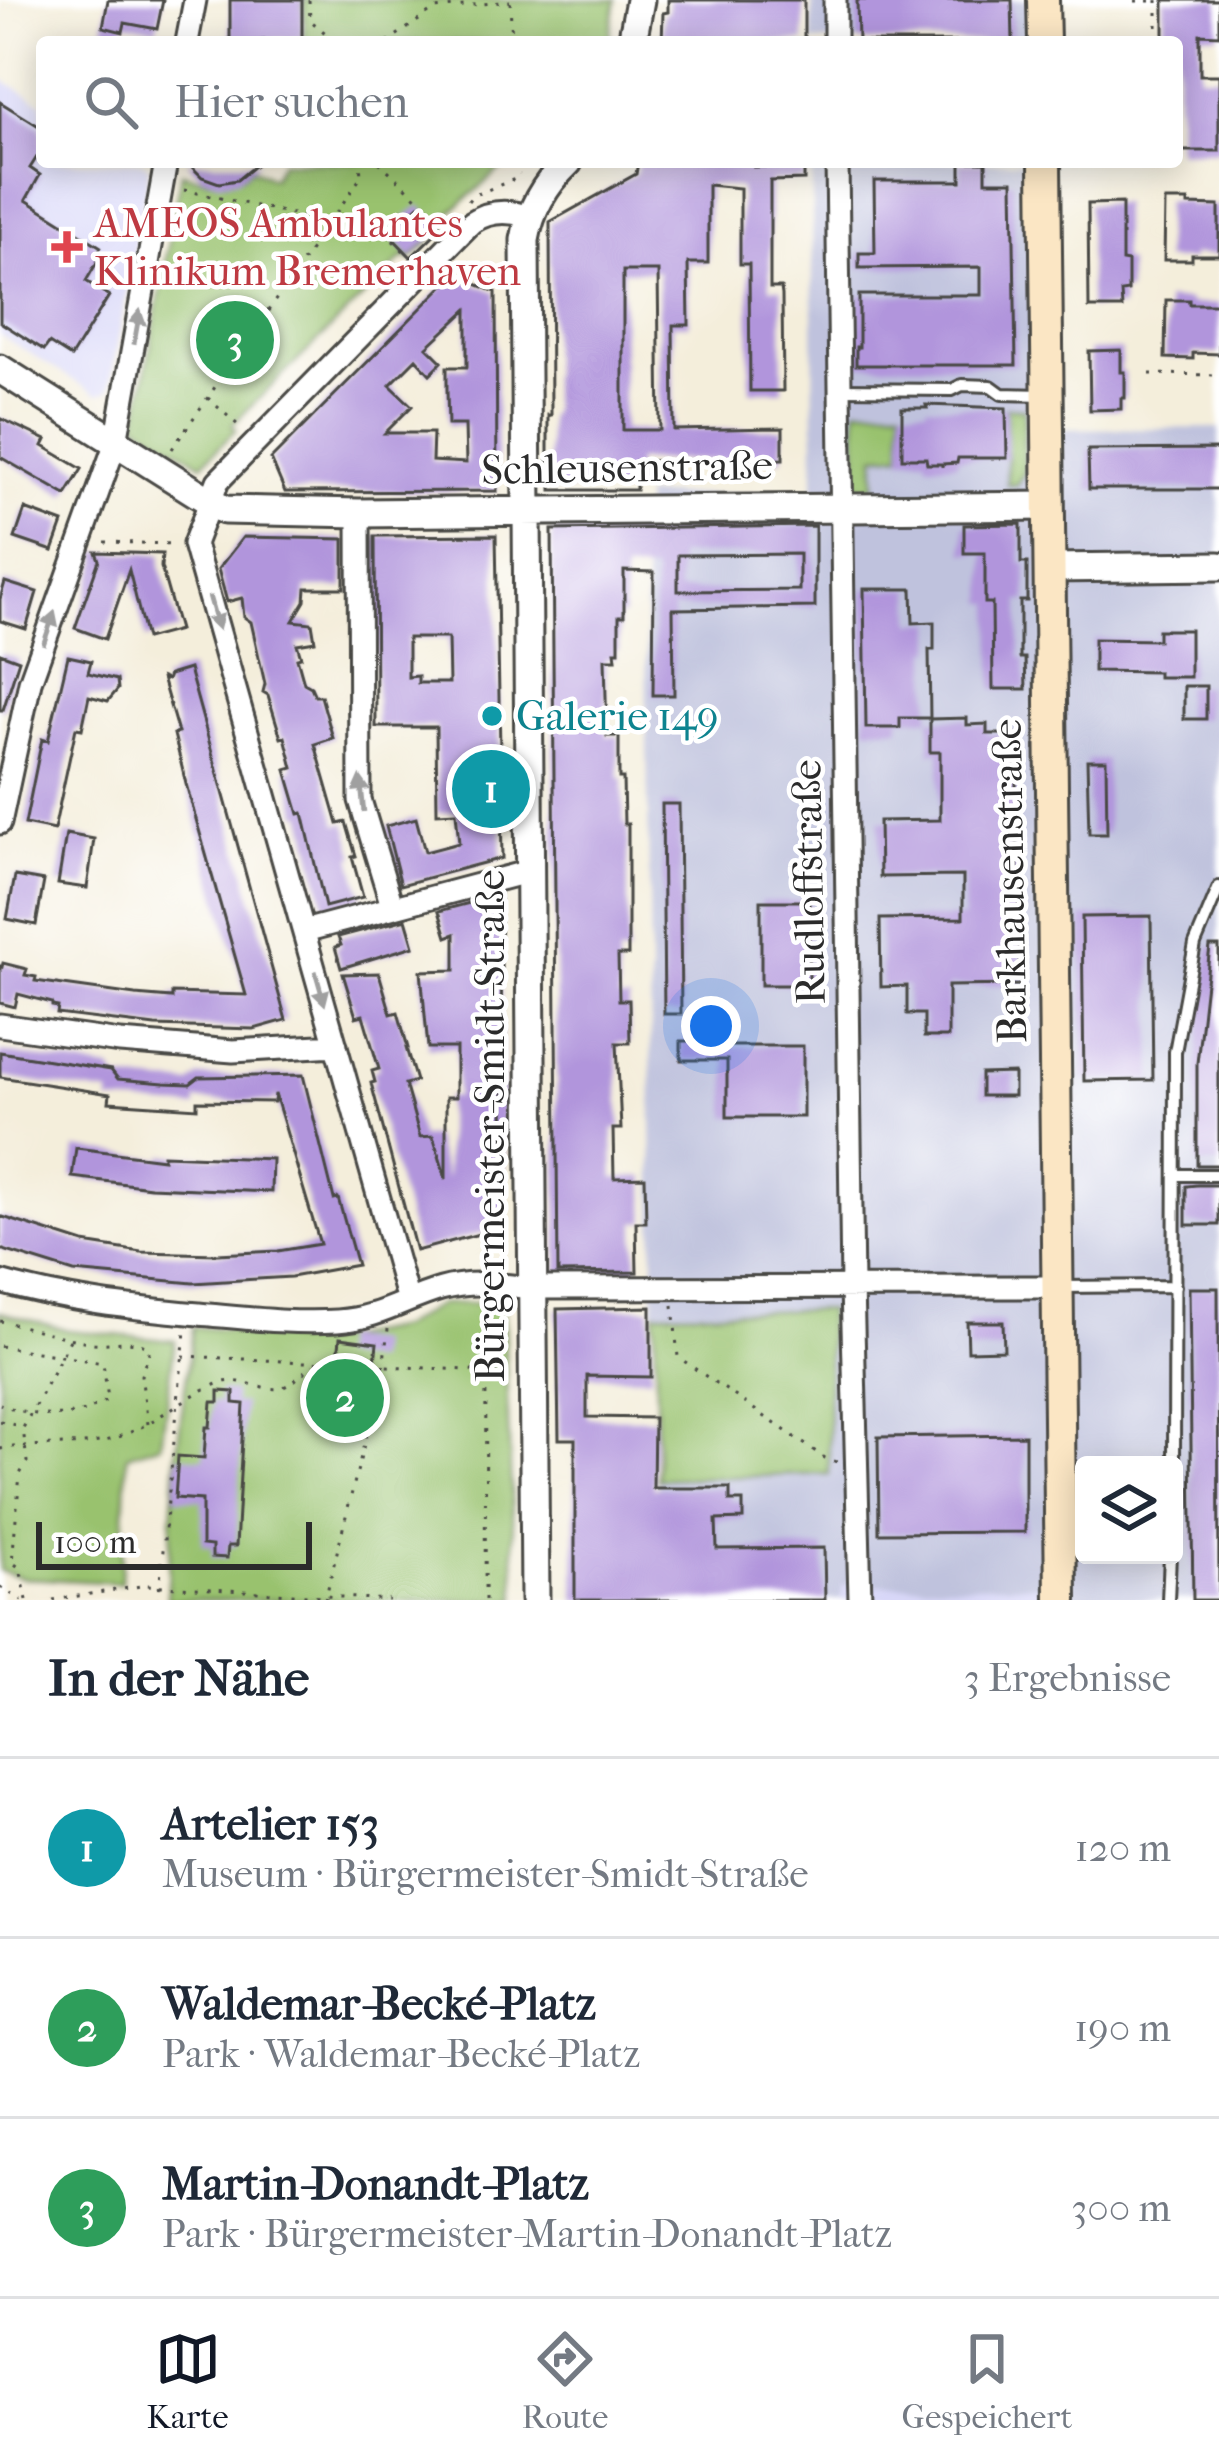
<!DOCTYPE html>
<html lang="de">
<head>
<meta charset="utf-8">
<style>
	:root { --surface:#fff; --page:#f2f2f3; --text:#1f2937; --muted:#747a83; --line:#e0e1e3; --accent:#111827 }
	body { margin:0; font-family:"IM FELL French Canon",serif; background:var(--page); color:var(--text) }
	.controls { position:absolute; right:36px; bottom:36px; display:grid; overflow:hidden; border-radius:12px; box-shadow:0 6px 30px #0003 }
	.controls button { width:108px; height:108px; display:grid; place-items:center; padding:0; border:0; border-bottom:3px solid var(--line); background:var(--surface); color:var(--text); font:60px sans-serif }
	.scale { position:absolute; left:36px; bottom:30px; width:276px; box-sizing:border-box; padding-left:12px; border:6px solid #2b2b2b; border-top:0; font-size:33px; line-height:42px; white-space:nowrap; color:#2b2b2b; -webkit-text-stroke:9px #fff; paint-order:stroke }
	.you { position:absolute; left:711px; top:1026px; width:42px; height:42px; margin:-30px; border:9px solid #fff; border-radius:50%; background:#1a73e8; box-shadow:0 0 0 18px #1a73e833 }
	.badge { display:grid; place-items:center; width:78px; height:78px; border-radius:50%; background:var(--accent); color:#fff; font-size:39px; font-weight:700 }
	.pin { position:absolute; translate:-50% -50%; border:6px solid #fff; box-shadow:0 3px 12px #0006 }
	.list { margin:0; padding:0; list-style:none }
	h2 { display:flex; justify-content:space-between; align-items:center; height:156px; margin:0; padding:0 48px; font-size:51px }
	h2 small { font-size:39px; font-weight:400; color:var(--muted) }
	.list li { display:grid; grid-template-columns:78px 1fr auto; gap:36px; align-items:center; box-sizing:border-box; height:180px; padding:0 48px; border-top:3px solid var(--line) }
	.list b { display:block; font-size:45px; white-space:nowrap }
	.list p { margin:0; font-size:39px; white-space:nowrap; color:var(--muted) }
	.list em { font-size:39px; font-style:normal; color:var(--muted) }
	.icon { flex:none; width:66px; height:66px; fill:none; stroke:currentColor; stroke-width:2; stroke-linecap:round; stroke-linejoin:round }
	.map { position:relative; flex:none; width:1219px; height:1600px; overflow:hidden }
	.search { position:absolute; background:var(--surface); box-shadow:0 6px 30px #0003; left:36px; right:36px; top:36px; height:132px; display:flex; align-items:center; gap:30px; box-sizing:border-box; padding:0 42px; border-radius:12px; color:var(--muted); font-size:45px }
	.sheet { height:696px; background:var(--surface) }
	nav { display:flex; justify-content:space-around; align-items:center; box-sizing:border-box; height:168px; border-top:3px solid var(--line); background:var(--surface); font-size:33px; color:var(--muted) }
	nav a { display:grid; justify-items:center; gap:6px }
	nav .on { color:var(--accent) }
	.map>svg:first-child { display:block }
	.built { fill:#d8d7f8 }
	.industrial { fill:#bfc2dd; fill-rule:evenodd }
	.green { fill:#99c26e; stroke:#62764c; stroke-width:3 }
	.building { fill:#b195dc; fill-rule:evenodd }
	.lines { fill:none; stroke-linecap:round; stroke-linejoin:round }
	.service-casing { stroke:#494845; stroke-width:16 }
	.minor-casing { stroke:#494845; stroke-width:27 }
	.tertiary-casing { stroke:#494845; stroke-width:33 }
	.secondary-casing { stroke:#494845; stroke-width:36 }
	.path { stroke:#494845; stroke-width:3; stroke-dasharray:3 9; stroke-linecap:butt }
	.service { stroke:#fff; stroke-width:10 }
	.minor { stroke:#fff; stroke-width:21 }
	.tertiary { stroke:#fff; stroke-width:27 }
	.secondary { stroke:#fbe6c4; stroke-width:30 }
	.oneway { fill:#a0a0a0 }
	.health-dot { fill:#e0444e; stroke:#fff; stroke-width:4.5 }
	.culture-dot { fill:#0f9aa8; stroke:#fff; stroke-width:4.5 }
	.labels { text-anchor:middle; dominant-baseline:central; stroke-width:9; stroke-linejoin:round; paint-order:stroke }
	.health-label { font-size:42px; fill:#be3a42; stroke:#fff; text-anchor:start }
	.street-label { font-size:42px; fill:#2b2b2b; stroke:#fff }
	.culture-label { font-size:42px; fill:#0d838f; stroke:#fff; text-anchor:start }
</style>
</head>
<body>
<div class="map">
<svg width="1219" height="1600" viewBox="0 0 1219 1600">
	<rect width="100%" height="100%" fill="#fff"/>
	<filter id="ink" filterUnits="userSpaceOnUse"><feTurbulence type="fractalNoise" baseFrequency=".00833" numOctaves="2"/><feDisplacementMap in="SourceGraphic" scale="24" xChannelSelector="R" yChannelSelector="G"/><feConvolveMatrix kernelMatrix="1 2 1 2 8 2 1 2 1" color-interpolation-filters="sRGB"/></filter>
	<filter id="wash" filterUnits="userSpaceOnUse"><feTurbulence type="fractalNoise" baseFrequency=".004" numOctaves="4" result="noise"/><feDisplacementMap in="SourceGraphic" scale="48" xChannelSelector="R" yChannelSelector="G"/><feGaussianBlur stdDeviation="2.7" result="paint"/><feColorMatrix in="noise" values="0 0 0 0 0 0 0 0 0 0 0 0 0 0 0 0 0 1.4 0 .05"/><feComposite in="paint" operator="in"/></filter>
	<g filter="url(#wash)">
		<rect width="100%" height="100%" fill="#f4eedb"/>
		<path class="built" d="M0,78l42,25v59h98l9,5 -40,224 -11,4 -98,-60z
			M841,1585h231v15h-231z"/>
		<path class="industrial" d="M812,0h223v42h-223z
			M812,162h224v267l183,-1v1172h-147l-1,-15h-229l-1,15h-183l-14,-1104 170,-5zM1084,1465h90v90h-90z"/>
		<path class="green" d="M304,0h312l-7,42h-304z
			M281,162h228l-65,56 -1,10 -33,32 -5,-4 -173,169 4,5 -34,34 -65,-41 44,-250c31,6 44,18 71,-5l20,10z
			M857,408h45v46l-26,1 -1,31 -18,1z
			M1006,408h18v65l-8,12h-9z
			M503,1302l13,298h-349l9,-144 17,-129 141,13 65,-12 41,-24z
			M828,1310l1,164 -172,5 -2,-167z
			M0,1312l68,18 107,11 -14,103 -34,11 -6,128 -97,-5 -24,-7z"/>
		<g id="blocks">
			<path class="building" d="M108,0h55l-6,29 -32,-6 -2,9 -20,-5z
				M230,0h72v38l-72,4z
				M668,0h136v42h-142l1,-29 5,-1z
				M857,0h155l1,42h-155z
				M1164,0h55v35l-19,-1v41h19v76h-42v-109h-13z
				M0,102l42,26v21l-12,19 10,7 -14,25 75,47 -5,8 4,2 -14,24 23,15 -38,61 -22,-14 -5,7 -44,-28z
				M187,162h72l-22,18 -18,3 -17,-6z
				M638,162h117l-1,5 50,-1v14l-34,1v107h11l1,7 1,96h-33l-1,-127h-9v-76l-32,-3v78h-20l1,62h-16l1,105 109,-2v31l-147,2v29h-84v-21h-4v-54h3l-1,-193 86,-48zM623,271h35l2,159h-37z
				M961,162h25v19h27l3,184h-160v-18h3v-52h122v-28l-122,1v-15h16l-1,-72h87z
				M1165,201h23v4l31,1v49h-27v5h-28z
				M1122,203v58l6,1v29l-7,1 1,16h-33l-1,-104z
				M419,205l23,22 -31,30 -23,-24z
				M454,275l42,17 1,199 -212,1 -14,-33zM467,310v57h-20v23l1,35h17l1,38 -34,-2 1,-28h-48l27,-27 -22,-21 26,-26 14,15 12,-12 -15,-15z
				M1166,300h23v4h30v50l-26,-1v6l-28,-1z
				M1121,350v22h4v26h-4v11l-31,1 -1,-59z
				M926,405l80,3 1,50h-49l-1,5 -15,1h-15l-1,-6h-24v-50h25z
				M0,418l46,22 -3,6 39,23 -16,26 -66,-38z
				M1219,449v40h-130l-1,-39z
				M25,509l38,14 -10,28 -38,-13z
				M1021,524v39h6v38h-7v57h5l1,31h-33l-1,-86h-7v-50h-21v-28z
				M815,526v81l-142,2 1,86h-21l1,-123 -30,-1v45h-5v35h-4l1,8h-11l2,77h12v42h4l1,46h4v131h-10l1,45h10l1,43h-13l4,86h-8l1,49 31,-1 1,45h-10l1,50 -79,1 -6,-743zM799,554v36l-121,1v-36z
				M496,535l6,323 -101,27 -15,-59 30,-8 9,34 34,-9 -3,-31 -19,1 -1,-86h-60l-1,-191zM408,638h40l1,45h-31v-7l-10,1z
				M243,537l101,2v49h-38l-1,13 -12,20 19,2 3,18 -18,3 4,13 -4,1 7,25 7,4 4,9h6l12,42 -18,6 23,80 8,-2 10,34 -4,1 11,40 -38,10 -22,-94 -4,1 -13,-44 7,-2 -8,-31 -4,1 -13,-43 -5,-3 2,-8 -14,-62 -7,-5 -2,-19 -15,4 -9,-33z
				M96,552l66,2 -1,13 18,63 -33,9 -17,-69 -24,69 -30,-11 24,-68z
				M5,582l32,10 -11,37 -26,-8v-22z
				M864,589h48l1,34 21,-1v28h-5l1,68h-30v10h-34z
				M1158,630h32v47h-32v-5l-64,-1v-32l64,1z
				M0,653l19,7 -16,50h-3z
				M68,656l23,5 -3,12 29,7 1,9 -10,12 -19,-5 -7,33 -6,-1 -22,102 -29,-6 17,-85 6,2z
				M189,669l97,351 -32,9 -99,-3 -98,-12 1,-7 -6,-1v-3l-34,-9 -3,13 -15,-4v-37l2,1 1,-4 24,6 -2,6 11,2 -1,4 100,14 37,3v-5l74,2 -60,-211 -12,-50 4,-1 -16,-55 5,2 2,-5z
				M1184,686h22v33h-22z
				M967,718v7l20,-1v10h28l5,251 -72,1v51h-24v-23h-17v-28l-26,1 -1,-68 83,-1v-42l-83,1 -1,-56 61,-1v-68h-10v-33z
				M1087,760h19l1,74h-18z
				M662,804h17l2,210h-17z
				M66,834l28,5 -7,49 -29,-4z
				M15,876l29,5 -8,44 -29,-6z
				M500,895l5,332 -89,24 -45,-168 4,-1 -3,-11 7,-2 -16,-54 -7,2 -13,-43 36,-1 12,41 7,-2 10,36h-2l10,33 -11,3 15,53 13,-1 13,43v-82h10v-49h-28l-7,-77 34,-1v-36l-8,3 -8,-26z
				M761,901h48v84h-48z
				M1151,916l2,164 -69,1 -2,-164z
				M406,919l8,27 -73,22 -6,-21 6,-2 -3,-8z
				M1210,946h9v219h-22v-102z
				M681,1041h46v5h76v71h-76v-57h-46z
				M0,1052l111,18 7,9 46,4 26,1 9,-7 104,-2 31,124 4,-1 19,67 -66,12 -98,6 -119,-11 -74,-23v-33l84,27 57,9 76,2 61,-3 42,-7 -45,-150 -1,8 -77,-1v7l-88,-6 1,-8 -110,-17z
				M1014,1073v23h-33v-22z
				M76,1148l87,11v-4l109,4 -1,33 -121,-5 -78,-10z
				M1197,1185h22v40h-33v-39z
				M1189,1288h29l1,312h-26z
				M651,1307v70l-64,-1v41l67,1 -1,70h77v13h13v18l-27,1 1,29 107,-1 1,52h-250v-161h-16l-2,-130z
				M967,1322h36l1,28 -36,1z
				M340,1338l37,5 -2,19 -37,-5z
				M219,1391l15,1v11l10,1 -8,142h-8l-1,12 -15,-1v-11l-10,-1v-45l-27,-2 3,-42 26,2 2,-31h4l2,-25h7z
				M1025,1435v97l-146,1 -1,-96z"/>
		</g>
	</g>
	<g filter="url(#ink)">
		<use href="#blocks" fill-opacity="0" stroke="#494845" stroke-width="3"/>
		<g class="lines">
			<g class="service-casing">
				<path id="service" d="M840,389l112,1 10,-5 29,1 11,8 42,1
					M1175,1175h44
					M1059,1287l116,-1
					M1174,1465l1,-413 20,-108 24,-57
					M1168,1600l2,-45"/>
			</g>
			<g class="minor-casing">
				<path id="minor" d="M835,0v42
					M187,42l8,-42
					M837,162l15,1125 8,313
					M359,513l1,287 32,106
					M0,823l30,-141 86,-240 50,-280
					M304,931l226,-60
					M0,1025l120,17 113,9 103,-6
					M0,1282c66,19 131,26 199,32 45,4 92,10 138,7 43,-3 66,-21 104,-32 30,-9 61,-4 91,-1l526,-1
					M408,1301l-214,-757 24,-63 254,-259c18,-12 37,-12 57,-5"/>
			</g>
			<g class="tertiary-casing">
				<path id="tertiary" d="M632,42l8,-42
					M0,369l224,141 135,3 690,-7
					M1049,568l170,-2
					M535,1600l-10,-1360c5,-31 20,-56 43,-78"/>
			</g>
			<g class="secondary-casing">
				<path id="secondary" d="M1043,0l1,42
					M1045,162l16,1438"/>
			</g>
			<path class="path" d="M309,0l1,20 26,22
				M1157,0v42
				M1135,1h20
				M510,2l2,40
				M387,42l48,-33 75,-8
				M379,162l63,58
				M519,162l1,12
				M184,190l203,45 25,24
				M468,201l4,-5 48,-19
				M1150,374l69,1
				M208,398l33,30
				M172,449l189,-272 -1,-15
				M942,464v7
				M105,542l68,2
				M673,1305l5,52 147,101 12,4
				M0,1321c32,7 62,17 94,22 20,2 39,-6 56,6l-9,26 7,49
				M0,1346l103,17 5,36c-32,23 -73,19 -108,5
				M183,1356l324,16
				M0,1421l22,6
				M0,1449c40,-8 81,2 121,-13 35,-12 63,-41 99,-53 23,-7 48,11 63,4 11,-4 21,-15 30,-22
				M0,1587l22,13
				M27,1600l-7,-32 -8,-6 8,-88 7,-12 -4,-34 48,-90
				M53,1600l94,-15 242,15
				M158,1600l27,-268
				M325,1600l58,-232 5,-39
				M485,1600l1,-226"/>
			<use href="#service" class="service"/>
			<use href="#minor" class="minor"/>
			<use href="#tertiary" class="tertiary"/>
			<use href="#secondary" class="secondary"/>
		</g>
		<defs><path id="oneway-solid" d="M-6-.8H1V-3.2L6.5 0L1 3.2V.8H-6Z" transform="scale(3)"/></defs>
		<g class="oneway">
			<use href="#oneway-solid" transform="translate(137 327) rotate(-80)"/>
			<use href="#oneway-solid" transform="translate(214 613) rotate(74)"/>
			<use href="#oneway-solid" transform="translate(49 628) rotate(-71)"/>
			<use href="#oneway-solid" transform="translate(362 794) rotate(-96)"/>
			<use href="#oneway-solid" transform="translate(320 988) rotate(74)"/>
		</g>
	</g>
	<path class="health-dot" d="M61 229h12v12h12v12h-12v12h-12v-12h-12v-12h12z"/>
	<circle class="culture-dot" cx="492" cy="716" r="12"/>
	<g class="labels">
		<g class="health-label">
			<text x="94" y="223">AMEOS Ambulantes<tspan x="94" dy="48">Klinikum Bremerhaven</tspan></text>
		</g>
		<g class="street-label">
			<text transform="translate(627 468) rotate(-1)">Schleusenstraße</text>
			<text transform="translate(1010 881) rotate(-91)">Barkhausenstraße</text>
			<text transform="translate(809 882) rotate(-91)">Rudloffstraße</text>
			<text transform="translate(490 1126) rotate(-90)">Bürgermeister-Smidt-Straße</text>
		</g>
		<g class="culture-label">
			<text x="516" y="716">Galerie 149</text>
		</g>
	</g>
</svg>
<div class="controls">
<button><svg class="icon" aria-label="layers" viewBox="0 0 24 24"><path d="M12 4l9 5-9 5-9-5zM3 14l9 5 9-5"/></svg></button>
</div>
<div class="scale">100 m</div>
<div class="you"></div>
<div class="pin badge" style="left:491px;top:789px;background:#0f9aa8">1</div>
<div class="pin badge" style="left:345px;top:1398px;background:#2e9e5b">2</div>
<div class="pin badge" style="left:235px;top:340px;background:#2e9e5b">3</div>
<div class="search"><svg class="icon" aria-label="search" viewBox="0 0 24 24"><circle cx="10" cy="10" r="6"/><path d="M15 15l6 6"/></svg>Hier suchen</div>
</div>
<section class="sheet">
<h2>In der Nähe<small>3 Ergebnisse</small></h2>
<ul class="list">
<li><span class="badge" style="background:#0f9aa8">1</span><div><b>Artelier 153</b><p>Museum · Bürgermeister-Smidt-Straße</p></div><em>120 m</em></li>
<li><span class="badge" style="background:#2e9e5b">2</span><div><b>Waldemar-Becké-Platz</b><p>Park · Waldemar-Becké-Platz</p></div><em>190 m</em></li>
<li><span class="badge" style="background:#2e9e5b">3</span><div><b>Martin-Donandt-Platz</b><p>Park · Bürgermeister-Martin-Donandt-Platz</p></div><em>300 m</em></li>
</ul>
</section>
<nav>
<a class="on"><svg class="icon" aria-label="map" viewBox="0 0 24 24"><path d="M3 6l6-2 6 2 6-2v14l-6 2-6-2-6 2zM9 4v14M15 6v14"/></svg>Karte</a>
<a><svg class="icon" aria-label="directions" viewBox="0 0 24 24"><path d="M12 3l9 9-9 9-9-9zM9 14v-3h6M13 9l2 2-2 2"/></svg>Route</a>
<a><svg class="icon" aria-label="saved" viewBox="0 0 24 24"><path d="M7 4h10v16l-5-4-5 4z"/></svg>Gespeichert</a>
</nav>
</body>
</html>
